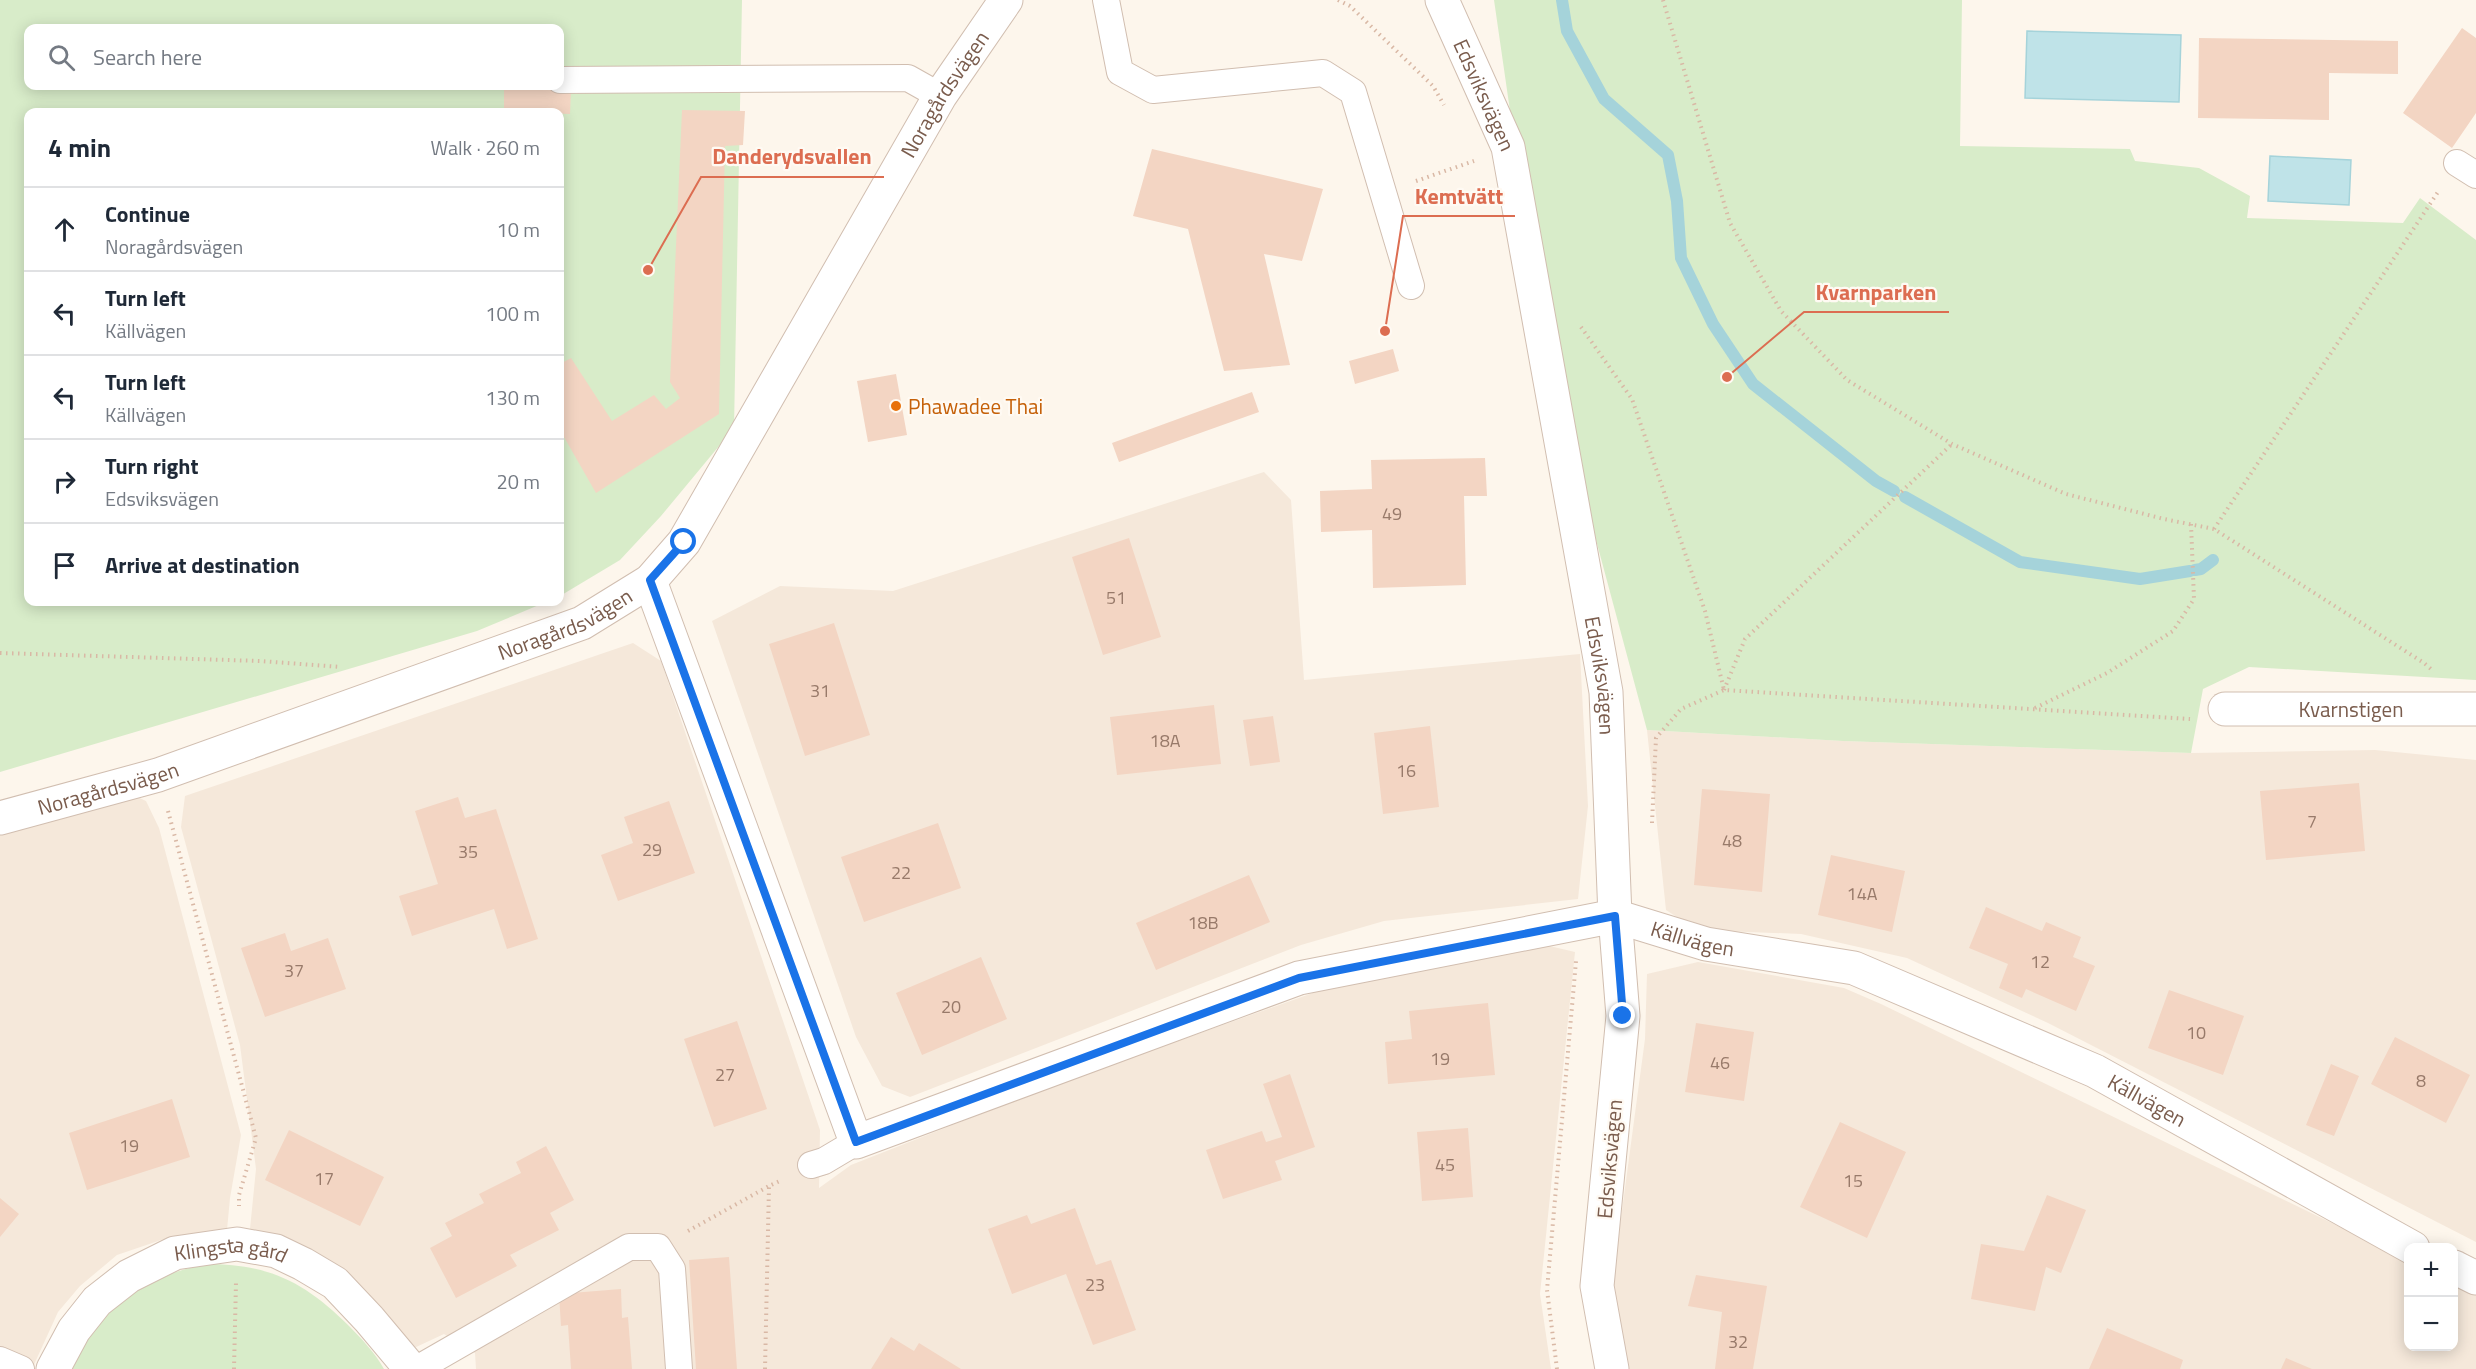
<!DOCTYPE html>
<html lang="en">
<head>
<meta charset="utf-8">
<style>
	:root { --surface:#fff; --page:#f2f2f3; --text:#1f2937; --muted:#747a83; --line:#e0e1e3 }
	body { margin:0; font-family:"Titillium Web",sans-serif; background:var(--page); color:var(--text) }
	.controls { position:absolute; right:18px; bottom:18px; display:grid; overflow:hidden; border-radius:12px; box-shadow:0 3px 15px #0003 }
	.controls button { width:54px; height:54px; display:grid; place-items:center; padding:0; border:0; border-bottom:2px solid var(--line); background:var(--surface); color:var(--text); font:30px sans-serif }
	.stop { position:absolute; width:18px; height:18px; margin:-14px; border:4px solid #1a73e8; border-radius:50%; background:#fff }
	.stop.end { background:#1a73e8; border-color:#fff; box-shadow:0 2px 6px #0008 }
	.list { margin:0; padding:0; list-style:none }
	h2 { display:flex; justify-content:space-between; align-items:center; height:78px; margin:0; padding:0 24px; font-size:26px }
	h2 small { font-size:20px; font-weight:400; color:var(--muted) }
	.list li { display:grid; grid-template-columns:39px 1fr auto; gap:18px; align-items:center; box-sizing:border-box; height:84px; padding:0 24px; border-top:2px solid var(--line) }
	.list b { display:block; font-size:22px; white-space:nowrap }
	.list p { margin:0; font-size:20px; white-space:nowrap; color:var(--muted) }
	.list em { font-size:20px; font-style:normal; color:var(--muted) }
	.icon { flex:none; width:33px; height:33px; fill:none; stroke:currentColor; stroke-width:2; stroke-linecap:round; stroke-linejoin:round }
	.map { position:relative; flex:none; width:2476px; height:1369px; overflow:hidden }
	.search { position:absolute; background:var(--surface); box-shadow:0 3px 15px #0003; left:24px; top:24px; width:540px; height:66px; display:flex; align-items:center; gap:15px; box-sizing:border-box; padding:0 21px; border-radius:12px; color:var(--muted); font-size:22px }
	.panel { position:absolute; background:var(--surface); box-shadow:0 3px 15px #0003; left:24px; top:108px; width:540px; height:498px; border-radius:12px }
	.map>svg:first-child { display:block }
	.residential { fill:#f5e8da }
	.green { fill:#d8ecc9; fill-rule:evenodd }
	.water { fill:#bfe3e8; stroke:#a5d3da; stroke-width:1.5 }
	.lines { fill:none; stroke-linecap:round; stroke-linejoin:round }
	.stream { stroke:#a5d3da; stroke-width:12 }
	.building { fill:#f3d5c3 }
	.service-casing { stroke:#d1beb0; stroke-width:28 }
	.minor-casing { stroke:#d1beb0; stroke-width:35 }
	.tertiary-casing { stroke:#d1beb0; stroke-width:35 }
	.path { stroke:#d9b8a5; stroke-width:4; stroke-dasharray:1.5 4.5; stroke-linecap:butt }
	.service { stroke:#fff; stroke-width:26 }
	.minor { stroke:#fff; stroke-width:33 }
	.tertiary { stroke:#fff; stroke-width:33 }
	.route { stroke:#1a73e8; stroke-width:8 }
	.food-dot { fill:#e8710a; stroke:#fffaf3; stroke-width:2 }
	.labels { text-anchor:middle; dominant-baseline:central; stroke-width:4.5; stroke-linejoin:round; paint-order:stroke }
	.number-label { font-size:18px; fill:#987a6a }
	.street-label { font-size:21px; fill:#7a5c4d; stroke:#fffaf3 }
	.food-label { font-size:21px; fill:#c56008; stroke:#fffaf3; text-anchor:start }
	.leader { fill:none; stroke:#dc6d51; stroke-width:2 }
	.callout-dot { fill:#dc6d51; stroke:#fffaf3; stroke-width:2 }
	.callout-label { font-size:22px; text-anchor:middle; font-weight:bold; fill:#dc6d51; stroke:#fffaf3; stroke-width:4.5; stroke-linejoin:round; paint-order:stroke }
</style>
</head>
<body>
<div class="map">
<svg width="2476" height="1369" viewBox="0 0 2476 1369">
	<rect width="100%" height="100%" fill="#fdf6ec"/>
	<path class="residential" d="M1264,472l27,28 13,180 276,-26 8,152 -10,93 -194,22 -83,24 -391,152 -28,-11 -26,-49 -144,-416 68,-35 113,5z
		M633,643l28,18 159,469 -1,58 32,-23 203,-80 284,-101 203,-40 34,8 -35,342 11,75h-1075l-1,-16 -31,-19 -30,14 -151,-114 -13,-5 6,-60 -16,-124 -59,-218 4,-31z
		M1647,730l196,11 348,12 184,-3 101,10v482l-428,-219 -141,-65 -106,-24 -104,-4 -31,-20z
		M131,794l15,7 13,27 82,307 -11,63 -3,32 -63,9 -47,16 -37,31 -22,26 -26,57h-32v-534z
		M1698,962l146,26 37,16 527,256v86h46v-64l22,11v76h-850l-14,-84 33,-246 2,-65z"/>
	<path class="green" d="M0,0h742l-8,428 -73,88 -41,44 -60,36v-484h-532v490h518l-69,29 -477,141zM28,28h532v58h-532z
		M1494,0h468l-2,146 170,3 5,12 64,7 51,28 -3,22 156,5 17,-25 56,42v440l-227,-13 -46,22 -12,64 -348,-12 -196,-11 -103,-384z
		M206,1264c63,0 99,18 143,62 13,13 26,27 35,43h-314c9,-15 17,-36 29,-49 30,-34 64,-46 107,-56z"/>
	<path class="water" d="M2027,31l154,4 -2,67 -154,-4z
		M2270,156l81,4 -2,45 -81,-4z"/>
	<g class="lines">
		<path class="stream" d="M1562,0l5,31 37,68 64,56 9,46 4,57 32,66 40,60 123,97 18,10
			M1905,497l115,65 120,17 50,-8
			M2195,570l6,-1 12,-9"/>
	</g>
	<path class="building" d="M2462,28l14,10v75l-24,35 -49,-35z
		M2199,38l199,3v33l-69,-1v47l-131,-2z
		M504,88l67,2 -1,24 -66,-2z
		M682,110l63,1 -2,34 -18,1 -6,268 -123,79 -36,-63v-66l11,-6 41,63 42,-26 12,14 14,-11 -10,-16z
		M1152,149l171,40 -21,72 -38,-7 26,111 -66,6 -36,-142 -55,-13z
		M1393,349l6,22 -44,13 -6,-23z
		M896,374l11,61 -39,7 -11,-61z
		M1252,392l7,20 -140,50 -7,-19z
		M1485,458l2,38h-23l2,89 -93,3 -1,-58 -51,2 -1,-41 52,-2 -1,-29z
		M1129,538l32,99 -58,18 -31,-98z
		M834,623l36,112 -65,21 -36,-112z
		M1214,705l7,59 -104,11 -7,-58z
		M1273,716l7,46 -30,4 -7,-46z
		M1430,726l9,81 -56,7 -9,-81z
		M2359,783l6,68 -99,9 -6,-69z
		M1702,789l68,5 -8,98 -68,-7z
		M458,797l7,21 31,-9 42,130 -31,10 -13,-40 -82,27 -13,-40 39,-12 -23,-73z
		M669,801l26,72 -77,28 -17,-46 32,-12 -9,-26z
		M938,823l23,65 -97,34 -23,-65z
		M1831,855l74,16 -13,61 -74,-17z
		M1249,875l21,47 -114,48 -20,-47z
		M1986,907l56,24 4,-9 35,15 -8,20 22,9 -19,45 -50,-22 -4,9 -23,-10 9,-24 -39,-16z
		M285,933l6,18 37,-13 18,51 -81,28 -24,-69z
		M981,957l26,62 -85,36 -26,-62z
		M2169,990l75,26 -21,59 -75,-27z
		M1488,1003l7,72 -107,9 -3,-42 27,-3 -3,-28z
		M737,1021l30,88 -53,18 -30,-88z
		M1696,1023l58,9 -10,69 -59,-9z
		M2395,1037l75,38 -24,48 -75,-39z
		M2331,1064l28,12 -25,60 -28,-11z
		M1290,1074l25,73 -40,14 7,19 -59,19 -17,-49 56,-19 4,11 16,-5 -19,-53z
		M172,1099l18,58 -103,33 -18,-57z
		M1840,1122l66,30 -39,86 -67,-31z
		M1468,1128l5,69 -51,4 -5,-69z
		M289,1130l95,47 -24,49 -95,-46z
		M546,1146l28,54 -24,13 9,17 -49,25 7,11 -61,32 -26,-50 22,-12 -7,-13 39,-20 -5,-9 42,-21 -5,-11z
		M2047,1195l39,15 -25,63 -15,-6 -11,44 -64,-12 10,-55 43,7z
		M0,1198l19,16 -19,23z
		M1075,1208l21,57 15,-5 25,70 -43,15 -27,-71 -54,20 -24,-65 39,-14 4,9z
		M729,1257l8,112h-41l-7,-109z
		M1696,1275l71,11 -14,83h-38l7,-57 -34,-6z
		M621,1289l1,29 6,-1 4,52h-61l-3,-44 -7,1 -2,-32z
		M2107,1328l76,32 -3,9h-91z
		M891,1337l23,14 5,-8 42,26h-90z
		M2286,1358l26,11h-31z"/>
	<g class="lines">
		<g class="service-casing">
			<path id="service" d="M1106,0l14,72 33,18 170,-17 30,19 58,194
				M560,80l348,-2 32,18
				M2457,163l19,12
				M811,1165l13,-4 32,-19
				M0,1360l21,9
				M417,1369l212,-122h29l14,22 7,100"/>
		</g>
		<g class="minor-casing">
			<g id="minor">
				<path id="s1" d="M650,581l206,561 443,-164 316,-62 91,28 148,24 241,103 318,177"/>
				<path id="s2" d="M2225,709h251"/>
				<path d="M2454,1267l22,11"/>
				<path id="s3" d="M53,1369l21,-39 23,-29 32,-25 46,-23 62,-9 39,7 27,13 32,19 34,36 42,50"/>
			</g>
		</g>
		<g class="tertiary-casing">
			<g id="tertiary">
				<path id="s4" d="M1442,0l66,147 98,545 9,224 8,100 -26,270 15,83"/>
				<path id="s5" d="M0,818l158,-43 424,-152 68,-42 34,-39 256,-446 66,-96"/>
			</g>
		</g>
		<path class="path" d="M1338,0l12,6 83,80 11,19
			M1663,0l67,223 51,88 66,69 105,64 114,50 98,25 50,10 210,134 7,6
			M1416,181l58,-20
			M1581,327l51,72 73,212 19,79
			M2214,529l224,-337
			M0,653l260,8 81,6
			M1724,690l21,-51 207,-195
			M2035,708l72,-35 66,-42 21,-32 -3,-75
			M168,811l88,327 -17,57v11
			M1652,823l4,-85 25,-29 43,-19 466,29
			M688,1231l81,-45
			M234,1369l2,-87
			M765,1369l4,-183 13,-6
			M1557,1369l-10,-79 29,-329"/>
		<use href="#service" class="service"/>
		<use href="#minor" class="minor"/>
		<use href="#tertiary" class="tertiary"/>
	</g>
	<g class="lines">
		<path class="route" d="M684,542l-34,38 206,562 443,-164 316,-62 8,100"/>
	</g>
	<circle class="food-dot" cx="896" cy="406" r="6"/>
	<g class="labels">
		<g class="number-label">
			<text x="1392" y="513">49</text>
			<text x="1116" y="597">51</text>
			<text x="820" y="690">31</text>
			<text x="1165" y="740">18A</text>
			<text x="1406" y="770">16</text>
			<text x="2312" y="821">7</text>
			<text x="1732" y="840">48</text>
			<text x="652" y="849">29</text>
			<text x="468" y="851">35</text>
			<text x="901" y="872">22</text>
			<text x="1862" y="893">14A</text>
			<text x="1203" y="922">18B</text>
			<text x="2040" y="961">12</text>
			<text x="294" y="970">37</text>
			<text x="951" y="1006">20</text>
			<text x="2196" y="1032">10</text>
			<text x="1440" y="1058">19</text>
			<text x="1720" y="1062">46</text>
			<text x="725" y="1074">27</text>
			<text x="2421" y="1080">8</text>
			<text x="129" y="1145">19</text>
			<text x="1445" y="1164">45</text>
			<text x="324" y="1178">17</text>
			<text x="1853" y="1180">15</text>
			<text x="1095" y="1284">23</text>
			<text x="1738" y="1341">32</text>
		</g>
		<g class="street-label">
			<text stroke="none"><textPath href="#s5" startOffset="1264">Noragårdsvägen</textPath></text>
			<text stroke="none"><textPath href="#s4" startOffset="104">Edsviksvägen</textPath></text>
			<text stroke="none"><textPath href="#s5" startOffset="598">Noragårdsvägen</textPath></text>
			<text stroke="none"><textPath href="#s4" startOffset="698">Edsviksvägen</textPath></text>
			<text stroke="none"><textPath href="#s2" startOffset="126">Kvarnstigen</textPath></text>
			<text stroke="none"><textPath href="#s5" startOffset="112">Noragårdsvägen</textPath></text>
			<text stroke="none"><textPath href="#s1" startOffset="1473">Källvägen</textPath></text>
			<text stroke="none"><textPath href="#s1" startOffset="1959">Källvägen</textPath></text>
			<text transform="translate(1609 1159) rotate(-85)">Edsviksvägen</text>
			<text stroke="none"><textPath href="#s3" startOffset="230">Klingsta gård</textPath></text>
		</g>
		<g class="food-label">
			<text x="908" y="406">Phawadee Thai</text>
		</g>
	</g>
	<path class="leader" d="M648 270L701 177H884M1385 331L1403 216H1515M1727 377L1804 312H1949"/>
	<g class="callout-dot">
		<circle cx="648" cy="270" r="6"/>
		<circle cx="1385" cy="331" r="6"/>
		<circle cx="1727" cy="377" r="6"/>
	</g>
	<g class="callout-label">
		<text x="792" y="164">Danderydsvallen</text>
		<text x="1459" y="204">Kemtvätt</text>
		<text x="1876" y="300">Kvarnparken</text>
	</g>
</svg>
<div class="controls">
<button>+</button>
<button>−</button>
</div>
<div class="stop" style="left:684px;top:542px"></div>
<div class="stop end" style="left:1623px;top:1016px"></div>
<div class="search"><svg class="icon" aria-label="search" viewBox="0 0 24 24"><circle cx="10" cy="10" r="6"/><path d="M15 15l6 6"/></svg>Search here</div>
<section class="panel">
<h2>4 min<small>Walk · 260 m</small></h2>
<ul class="list">
<li><svg class="icon" aria-label="ahead" viewBox="0 0 24 24"><path d="M12 20V5M6 11l6-6 6 6"/></svg><div><b>Continue</b><p>Noragårdsvägen</p></div><em>10 m</em></li>
<li><svg class="icon" aria-label="left" viewBox="0 0 24 24"><path d="M17 20v-9H6M10 6l-5 5 5 5"/></svg><div><b>Turn left</b><p>Källvägen</p></div><em>100 m</em></li>
<li><svg class="icon" aria-label="left" viewBox="0 0 24 24"><path d="M17 20v-9H6M10 6l-5 5 5 5"/></svg><div><b>Turn left</b><p>Källvägen</p></div><em>130 m</em></li>
<li><svg class="icon" aria-label="right" viewBox="0 0 24 24"><path d="M7 20v-9h11M14 6l5 5-5 5"/></svg><div><b>Turn right</b><p>Edsviksvägen</p></div><em>20 m</em></li>
<li><svg class="icon" aria-label="arrive" viewBox="0 0 24 24"><path d="M6 21V4h12l-3 4 3 4H6"/></svg><div><b>Arrive at destination</b></div></li>
</ul>
</section>
</div>
</body>
</html>
